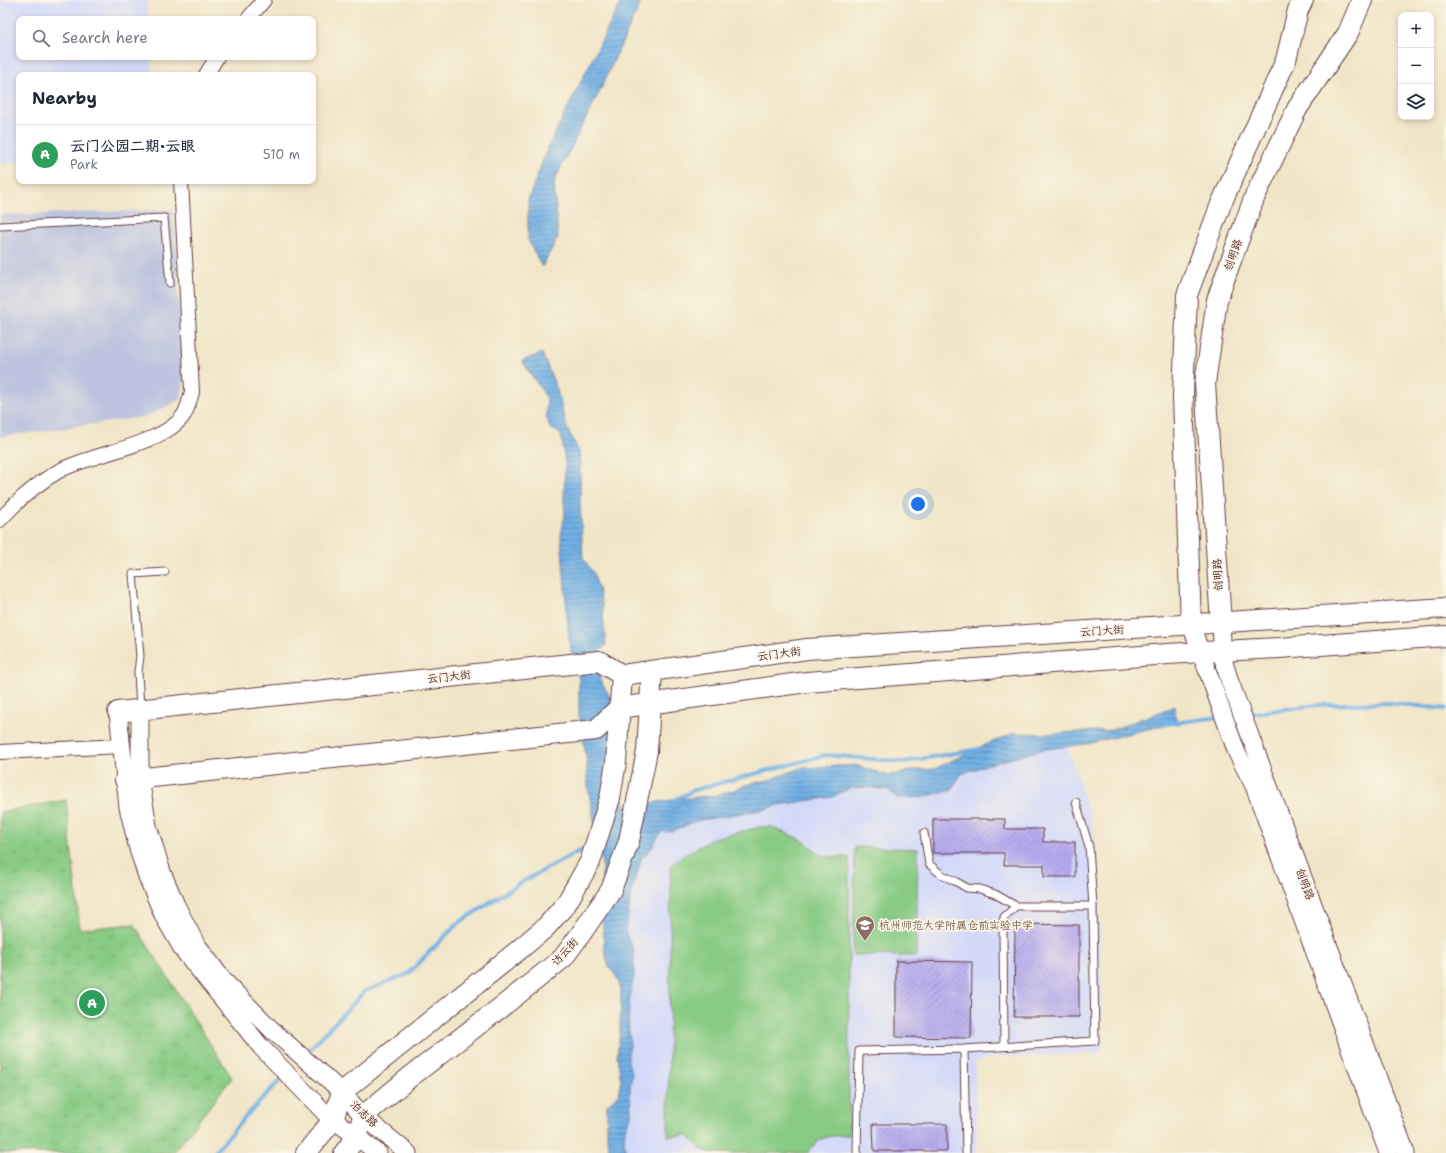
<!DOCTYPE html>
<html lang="en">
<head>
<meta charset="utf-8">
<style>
	:root { --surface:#fff; --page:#f2f2f3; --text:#1f2937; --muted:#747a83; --line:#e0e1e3; --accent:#d1495b }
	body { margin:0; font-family:"Shantell Sans","LXGW WenKai TC",sans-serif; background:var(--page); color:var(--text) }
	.controls { position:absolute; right:12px; top:12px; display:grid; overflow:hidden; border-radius:8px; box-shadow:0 2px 6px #0003 }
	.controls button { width:36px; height:36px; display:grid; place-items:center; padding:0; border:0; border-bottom:1px solid var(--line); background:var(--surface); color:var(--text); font:20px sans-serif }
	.you { position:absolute; left:918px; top:504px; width:14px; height:14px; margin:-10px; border:3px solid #fff; border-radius:50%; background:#1a73e8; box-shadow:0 0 0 6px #1a73e833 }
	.badge { display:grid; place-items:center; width:26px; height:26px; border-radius:50%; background:var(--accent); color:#fff; font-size:13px; font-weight:700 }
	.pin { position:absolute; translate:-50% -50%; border:2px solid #fff; box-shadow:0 1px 4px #0006 }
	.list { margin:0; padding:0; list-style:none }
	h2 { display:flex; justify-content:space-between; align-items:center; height:52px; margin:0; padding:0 16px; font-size:17px }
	h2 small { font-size:13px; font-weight:400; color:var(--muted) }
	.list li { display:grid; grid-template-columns:26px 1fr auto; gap:12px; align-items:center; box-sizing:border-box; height:60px; padding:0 16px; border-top:1px solid var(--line) }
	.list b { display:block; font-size:15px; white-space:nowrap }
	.list p { margin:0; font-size:13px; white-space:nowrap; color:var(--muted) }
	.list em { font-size:13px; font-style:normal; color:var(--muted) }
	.icon { flex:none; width:22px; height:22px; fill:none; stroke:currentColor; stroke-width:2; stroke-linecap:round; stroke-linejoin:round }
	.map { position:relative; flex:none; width:1446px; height:1153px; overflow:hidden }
	.search { position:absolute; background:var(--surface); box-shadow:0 2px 6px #0003; left:16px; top:16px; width:300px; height:44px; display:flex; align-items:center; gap:10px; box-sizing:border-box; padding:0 14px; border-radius:8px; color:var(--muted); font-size:15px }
	.panel { position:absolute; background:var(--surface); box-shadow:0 2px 6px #0003; left:16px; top:72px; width:300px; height:112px; border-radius:8px }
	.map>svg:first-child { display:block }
	.built { fill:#d3d9f9 }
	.railway { fill:#bcc3de }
	.park { fill:url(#park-tufts); stroke:#697558 }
	.pitch { fill:#88cb84; stroke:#697558 }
	.water { fill:url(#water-rules); stroke:#5e6888 }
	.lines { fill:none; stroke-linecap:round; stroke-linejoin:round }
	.stream { stroke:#71b1e5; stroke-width:4 }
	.building { fill:url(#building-hatch) }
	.service-casing { stroke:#633d42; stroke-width:9 }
	.minor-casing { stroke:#633d42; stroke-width:16 }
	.tertiary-casing { stroke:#633d42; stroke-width:19 }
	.secondary-casing { stroke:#633d42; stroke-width:22 }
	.service { stroke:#fff; stroke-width:7 }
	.minor { stroke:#fff; stroke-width:14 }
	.tertiary { stroke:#fff; stroke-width:17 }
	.secondary { stroke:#fff; stroke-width:20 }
	.labels { text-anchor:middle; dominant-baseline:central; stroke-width:3.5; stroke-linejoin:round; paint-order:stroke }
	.street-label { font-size:11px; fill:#4a1f2b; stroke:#fcf5e5 }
	.education-label { font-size:11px; fill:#785e54; stroke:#fcf5e5; text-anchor:start }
</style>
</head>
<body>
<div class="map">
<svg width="1446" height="1153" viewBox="0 0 1446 1153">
	<defs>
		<pattern id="park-tufts" width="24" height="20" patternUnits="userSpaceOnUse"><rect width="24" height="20" fill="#88cb84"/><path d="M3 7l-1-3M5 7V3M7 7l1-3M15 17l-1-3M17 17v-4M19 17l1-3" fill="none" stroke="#77ae72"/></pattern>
		<pattern id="water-rules" width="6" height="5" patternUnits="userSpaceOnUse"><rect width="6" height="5" fill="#71b1e5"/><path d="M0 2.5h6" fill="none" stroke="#5f8fba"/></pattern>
		<pattern id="building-hatch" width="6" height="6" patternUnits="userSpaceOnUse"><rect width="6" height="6" fill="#b6acf0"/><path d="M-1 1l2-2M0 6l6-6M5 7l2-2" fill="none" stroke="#968bc3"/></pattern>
	</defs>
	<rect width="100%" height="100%" fill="#fcf5e5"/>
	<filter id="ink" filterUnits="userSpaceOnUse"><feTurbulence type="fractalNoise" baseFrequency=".025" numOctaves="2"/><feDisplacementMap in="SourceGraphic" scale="8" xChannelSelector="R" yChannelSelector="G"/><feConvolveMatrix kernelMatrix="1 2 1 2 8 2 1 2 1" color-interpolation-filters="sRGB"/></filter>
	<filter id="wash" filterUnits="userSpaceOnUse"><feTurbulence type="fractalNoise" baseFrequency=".012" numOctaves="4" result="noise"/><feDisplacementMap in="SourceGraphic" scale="16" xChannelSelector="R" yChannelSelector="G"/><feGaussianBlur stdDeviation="0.9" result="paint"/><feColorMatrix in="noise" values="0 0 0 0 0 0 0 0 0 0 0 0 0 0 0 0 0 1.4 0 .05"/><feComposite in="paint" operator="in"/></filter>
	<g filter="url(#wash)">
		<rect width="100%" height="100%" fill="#f0e5c7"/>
		<path class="built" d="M0,0h147l1,19h-129v38h132l1,18h-133v87l-19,1z
			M1067,746l10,29 15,47 7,74 4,153 -5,5 -101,3 -22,5 2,91h-351l-2,-10 1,-14 6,-13 -1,-28 2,-13 -4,-13v-9l2,-7 -2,-26 2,-26 4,-19v-24l-9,-19 7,-44 5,-13 4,-16 10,-10 10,-17 12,-1 22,-10 71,-12 12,-4 54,-8 18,-9 19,-1 55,10 20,-6h7l10,-17 22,-8 62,-17z"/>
		<path class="railway" d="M173,210l11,169 -3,20 -36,18 -145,20v-222z"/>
		<path class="park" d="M66,800l14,129 54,-5 98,154 -59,75h-173v-341z"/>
		<path class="pitch" d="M760,827h12l30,13 19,15 6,2h22v278c-18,1 -31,0 -41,18h-98c-10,-4 -16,-11 -23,-18l-19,1 3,-271 17,-12 26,-15z
			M855,847l63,2 -2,107 -63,-1z"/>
		<path class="water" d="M622,0h20l-44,95 -44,86 4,56 -16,30 -14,-27v-40l20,-53z
			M542,353l15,37 10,38 13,26v48l3,56 11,16 8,29 4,42 -10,10 4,24 10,18 1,56 9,42 7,12 51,-8 32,-3 22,-5 16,-7 21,-4 32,-12 55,-3 29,10 13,-1 16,-4 20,-1 13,-6 24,-12 43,-18 34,1 64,-4 63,-24 1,16 -89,22 -42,5 -62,17 -22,8 -10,17h-7l-20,6 -27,1 -8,-8 -20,-3 -19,1 -18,9 -54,8 -12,4 -71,12 -22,10 -12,1 -10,17 -10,10 -4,16 -5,13 -7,44 9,19v24l-4,19 -2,26 2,26 -2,7v9l4,13 -2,13 1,28 -6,13 -1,14 2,10h-16l-3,-14v-34l11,-10 3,-15 -4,-24 3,-27 1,-40 -5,-13 -7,-9 -5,-19 -2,-41v-46l-7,-20 -1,-20 -7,-40v-18l-8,-47v-37l-10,-38 -8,-106 4,-20 -1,-16 1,-37 -4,-28 -11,-6 -4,-13 1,-17 -25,-37z"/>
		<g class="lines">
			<path class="stream" d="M1246,714l70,-9 74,-2 56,6
				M1166,724l53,-7
				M673,801l21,-11 132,-35 77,7 76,-13
				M305,1054l60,-63 43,-17 49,-50 61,-40 69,-37
				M214,1153l34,-39 36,-38"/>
		</g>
		<g id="blocks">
			<path class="building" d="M933,819h72v10h38v13h32v35h-31v-12h-40v-12h-71z
				M1015,924l64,1v92h-65z
				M896,961l76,1 -1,76 -75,-1z
				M873,1124h74v27h-73z"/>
		</g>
	</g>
	<g filter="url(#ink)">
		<use href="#blocks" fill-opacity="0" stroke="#633d42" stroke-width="1"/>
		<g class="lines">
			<g class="service-casing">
				<path id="service" d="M0,226l164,-8 6,65
					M140,709l-2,-37 2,-16 -7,-82 32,-2
					M1076,802l13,45 4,59
					M924,833l5,31 13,11 13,6 12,7 13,1 15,5 21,12
					M964,1049l131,-8 -2,-135h-77l-12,11 -1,11 1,118
					M857,1153l2,-102 105,-2 2,104"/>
			</g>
			<g class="minor-casing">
				<path id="minor" d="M248,19l16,-19
					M206,75l11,-18
					M0,520c17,-19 36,-36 59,-49 32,-18 108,-26 126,-58 3,-6 5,-14 7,-21l-11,-211
					M0,752l121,-6"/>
			</g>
			<g class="tertiary-casing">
				<path id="tertiary" d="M1221,623l2,36 7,23 176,471
					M1191,625l46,128 17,33 134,367
					M140,709v70l8,47 14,46 14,33 19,37 28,38 49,50 70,62 21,24 45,37
					M118,712l10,95 10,42 10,30 16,38 19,33 78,97 65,67 52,39"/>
			</g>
			<g class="secondary-casing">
				<path id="secondary" d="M1221,623l-16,-240 12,-83 13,-37 25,-67 42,-87 51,-76 14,-33
					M1191,625l-8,-229 4,-101 34,-91 65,-144 12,-50 5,-10
					M118,712l481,-51 23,14 185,-26 639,-41
					M125,780l471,-50 23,-22 188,-26 360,-28 112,-6 167,-12
					M306,1153l27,-33 9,-28 178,-143 26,-22 20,-23 24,-42 20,-64 6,-36 6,-87
					M344,1153l13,-16 6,-21 47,-39 94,-72 59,-47 17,-23 31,-45 18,-49 18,-90 5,-80"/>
			</g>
			<use href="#service" class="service"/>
			<use href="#minor" class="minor"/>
			<use href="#tertiary" class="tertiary"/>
			<use href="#secondary" class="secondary"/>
		</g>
	</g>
	<defs>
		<g id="school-pin" transform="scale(1)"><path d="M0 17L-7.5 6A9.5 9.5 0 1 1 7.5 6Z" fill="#8d6e63" stroke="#fcf5e5"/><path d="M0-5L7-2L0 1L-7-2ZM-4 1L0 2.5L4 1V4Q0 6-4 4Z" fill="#fff"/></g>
	</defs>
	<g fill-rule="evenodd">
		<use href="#school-pin" x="865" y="925"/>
	</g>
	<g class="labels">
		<g class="street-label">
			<text transform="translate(1233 255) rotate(-70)">创明路</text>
			<text transform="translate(1218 575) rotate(-93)">创明路</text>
			<text transform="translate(1102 631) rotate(-4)">云门大街</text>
			<text transform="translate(779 654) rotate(-8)">云门大街</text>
			<text transform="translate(449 677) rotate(-6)">云门大街</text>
			<text transform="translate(1305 884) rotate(70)">创明路</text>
			<text transform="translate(565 952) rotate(-47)">访云街</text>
			<text transform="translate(364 1114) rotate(44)">泊志路</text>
		</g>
		<g class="education-label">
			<text x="879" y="925">杭州师范大学附属仓前实验中学</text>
		</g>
	</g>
</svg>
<div class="controls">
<button>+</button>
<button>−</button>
<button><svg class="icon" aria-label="layers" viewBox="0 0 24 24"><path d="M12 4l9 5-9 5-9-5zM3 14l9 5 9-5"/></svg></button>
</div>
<div class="you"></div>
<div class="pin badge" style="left:92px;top:1003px;background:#2e9e5b">A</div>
<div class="search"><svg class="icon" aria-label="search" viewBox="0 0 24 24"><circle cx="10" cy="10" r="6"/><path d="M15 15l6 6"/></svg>Search here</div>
<section class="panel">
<h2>Nearby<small></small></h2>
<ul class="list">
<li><span class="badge" style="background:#2e9e5b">A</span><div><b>云门公园二期·云眼</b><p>Park</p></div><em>510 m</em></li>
</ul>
</section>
</div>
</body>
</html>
